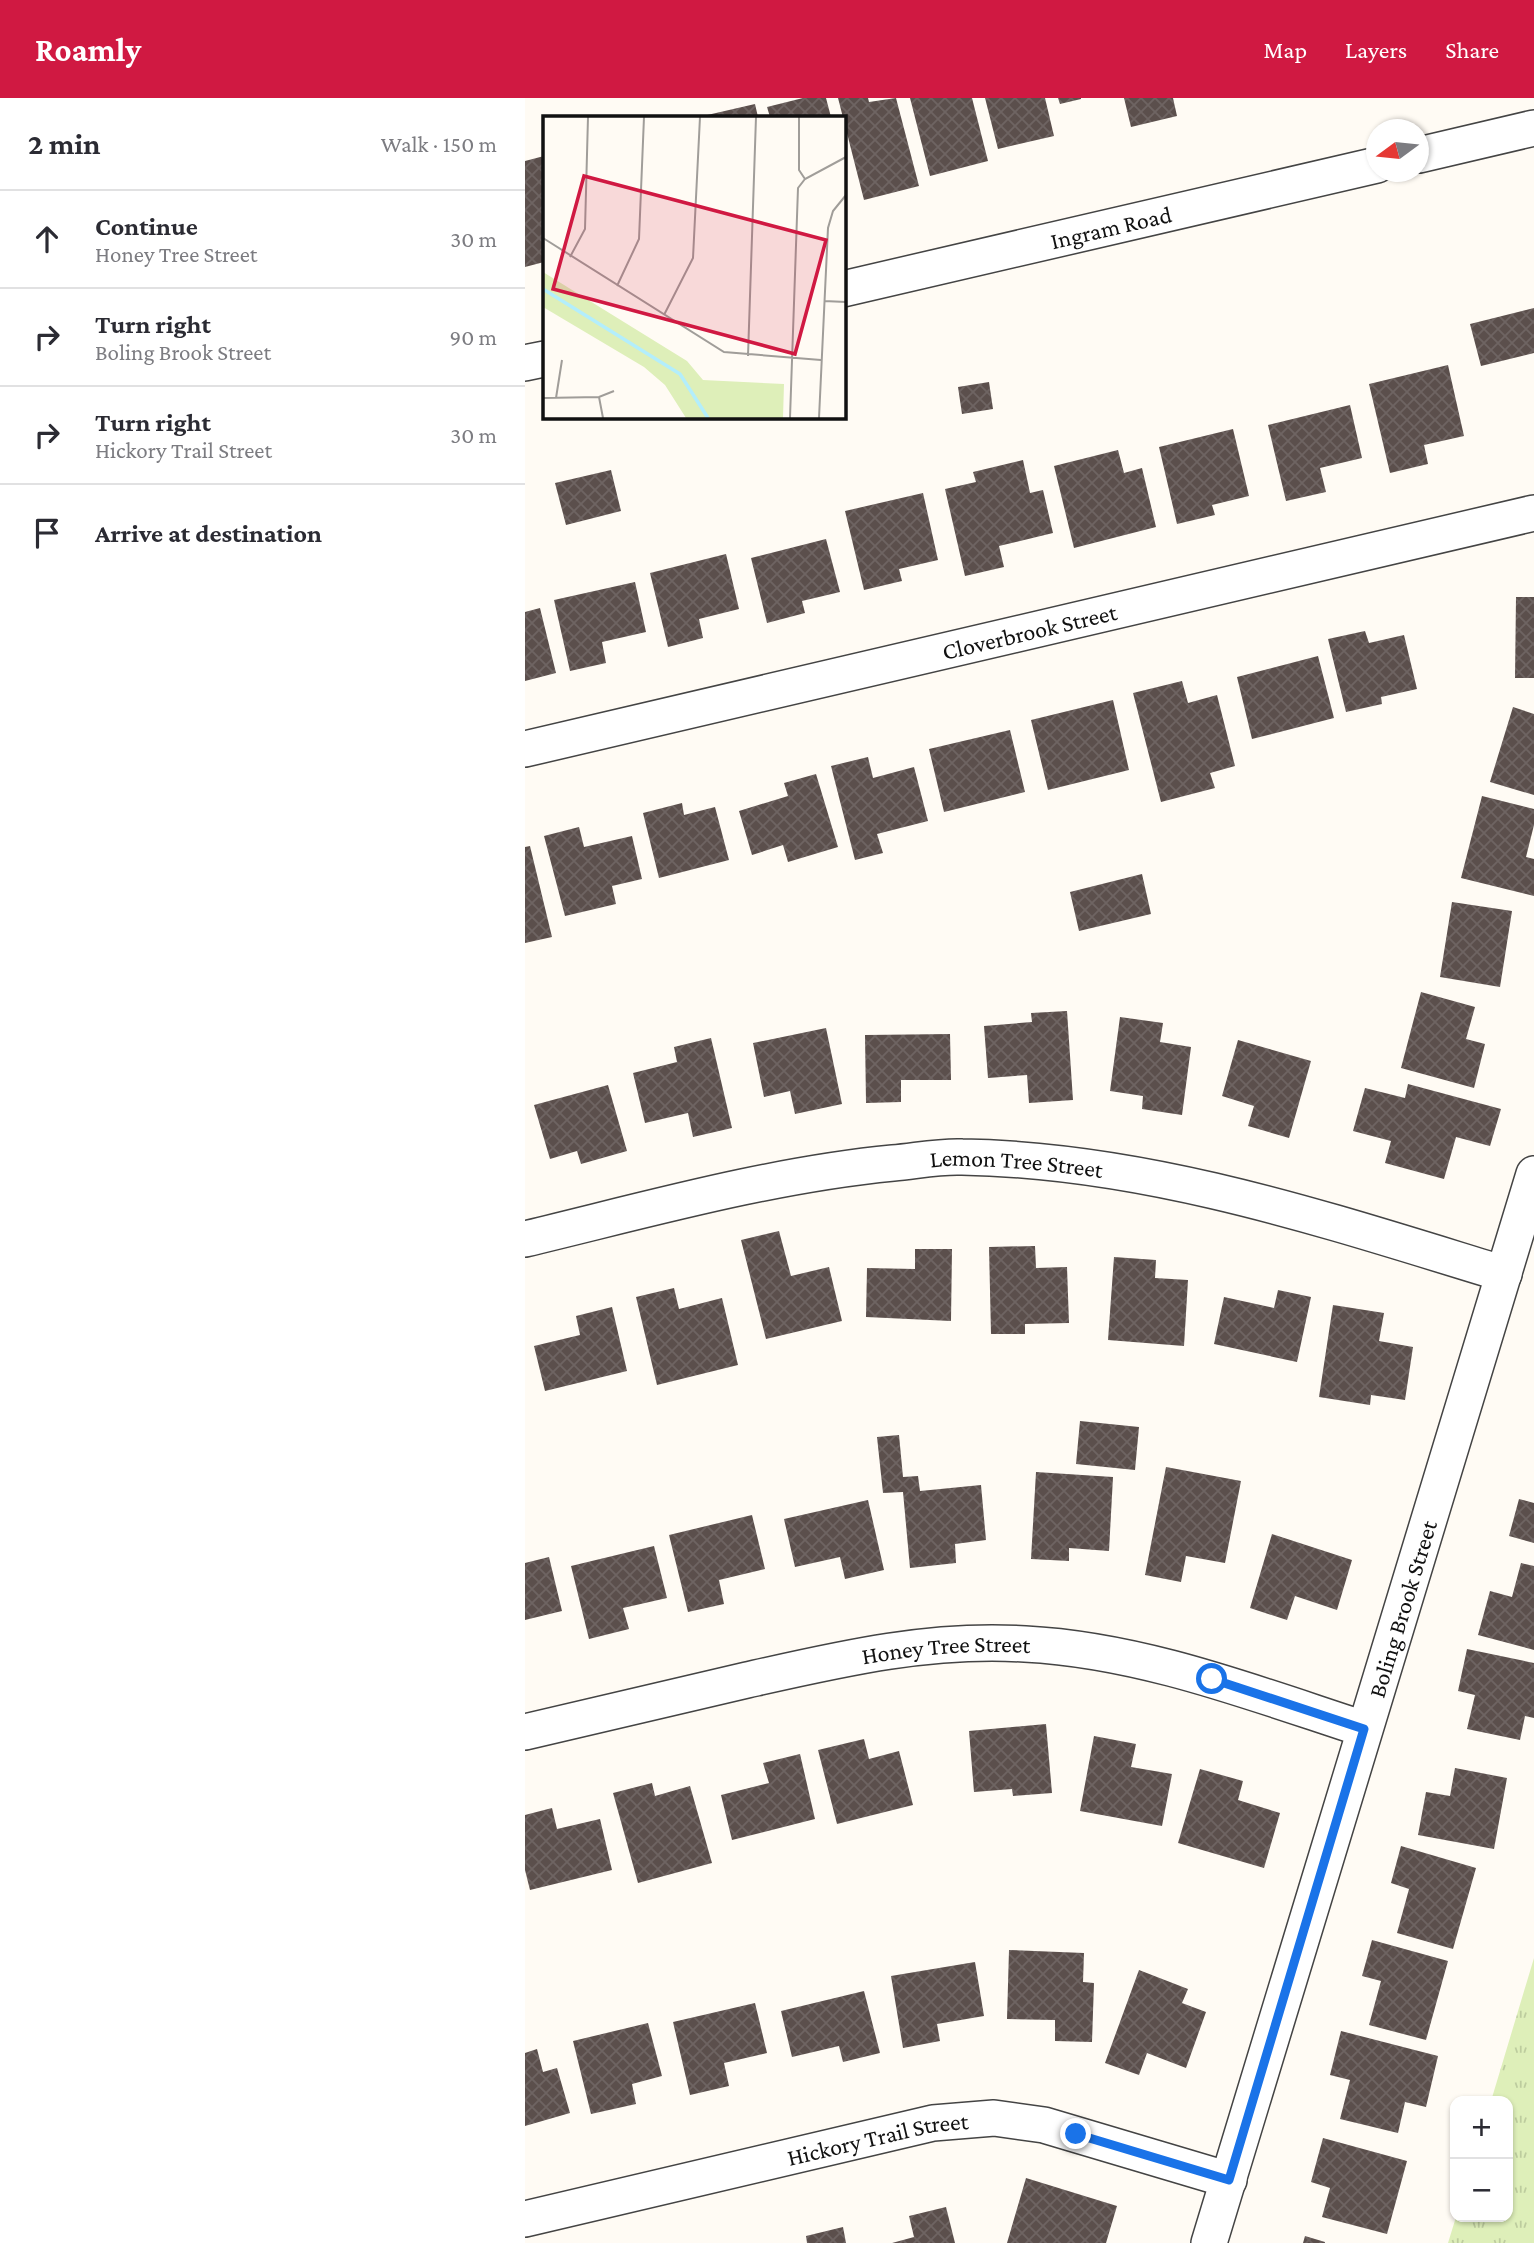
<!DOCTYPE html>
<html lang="en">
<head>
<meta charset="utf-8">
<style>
	:root { --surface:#fff; --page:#f7f7f7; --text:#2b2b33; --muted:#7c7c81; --line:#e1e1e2; --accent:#d01942 }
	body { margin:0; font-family:"Crimson Pro",serif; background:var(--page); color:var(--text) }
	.controls { position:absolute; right:21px; bottom:21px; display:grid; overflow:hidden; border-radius:14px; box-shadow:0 2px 5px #0004 }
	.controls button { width:63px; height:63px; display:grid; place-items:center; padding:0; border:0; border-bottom:2px solid var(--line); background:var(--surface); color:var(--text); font:35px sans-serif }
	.compass { position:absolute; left:841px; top:21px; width:63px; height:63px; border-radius:50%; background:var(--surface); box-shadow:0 2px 5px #0004; rotate:255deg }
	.stop { position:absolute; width:21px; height:21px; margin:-16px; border:5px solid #1a73e8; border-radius:50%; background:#fff }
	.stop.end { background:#1a73e8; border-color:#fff; box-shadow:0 2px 7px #0008 }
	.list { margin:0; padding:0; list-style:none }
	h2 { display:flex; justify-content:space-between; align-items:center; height:91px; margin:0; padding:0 28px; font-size:30px }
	h2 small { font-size:23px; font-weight:400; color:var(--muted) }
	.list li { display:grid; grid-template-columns:46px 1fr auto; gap:21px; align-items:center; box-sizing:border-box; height:98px; padding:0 28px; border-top:2px solid var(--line) }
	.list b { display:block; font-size:26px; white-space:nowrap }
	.list p { margin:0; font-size:23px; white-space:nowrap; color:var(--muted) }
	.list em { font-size:23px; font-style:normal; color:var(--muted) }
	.icon { flex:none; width:38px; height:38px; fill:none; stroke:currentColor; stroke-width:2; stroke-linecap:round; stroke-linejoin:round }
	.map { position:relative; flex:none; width:1009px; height:2145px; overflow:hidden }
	header { display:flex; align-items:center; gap:42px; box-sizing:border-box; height:98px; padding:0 35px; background:var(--accent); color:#fff }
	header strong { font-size:33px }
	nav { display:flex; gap:38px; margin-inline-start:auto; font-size:24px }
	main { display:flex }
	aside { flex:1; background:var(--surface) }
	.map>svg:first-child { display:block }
	.grass { fill:url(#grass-tufts) }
	.building { fill:url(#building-cross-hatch) }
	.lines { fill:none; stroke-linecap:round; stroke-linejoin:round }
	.minor-casing { stroke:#444; stroke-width:38 }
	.minor { stroke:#fff; stroke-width:35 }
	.route { stroke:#1a73e8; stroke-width:9 }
	.labels { text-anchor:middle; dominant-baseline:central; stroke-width:7; stroke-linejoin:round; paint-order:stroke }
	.street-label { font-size:24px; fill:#111; stroke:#fff }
	.inset-river { fill:none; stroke:#b3eefc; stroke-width:3.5 }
	.inset-road { fill:none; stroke:#a09d99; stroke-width:2 }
	.view { fill:#d01942; fill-opacity:0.15; stroke:#d01942; stroke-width:3.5 }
	.inset-edge { fill:none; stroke:#111; stroke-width:3.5 }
</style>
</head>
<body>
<header>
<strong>Roamly</strong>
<nav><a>Map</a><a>Layers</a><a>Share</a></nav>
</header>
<main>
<aside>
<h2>2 min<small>Walk · 150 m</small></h2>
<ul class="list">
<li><svg class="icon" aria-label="ahead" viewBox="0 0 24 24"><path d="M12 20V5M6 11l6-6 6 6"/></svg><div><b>Continue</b><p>Honey Tree Street</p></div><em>30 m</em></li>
<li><svg class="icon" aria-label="right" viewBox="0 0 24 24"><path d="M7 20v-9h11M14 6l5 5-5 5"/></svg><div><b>Turn right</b><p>Boling Brook Street</p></div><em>90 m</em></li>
<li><svg class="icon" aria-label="right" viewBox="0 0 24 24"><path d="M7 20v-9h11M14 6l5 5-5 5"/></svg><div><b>Turn right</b><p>Hickory Trail Street</p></div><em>30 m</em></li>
<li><svg class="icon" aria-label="arrive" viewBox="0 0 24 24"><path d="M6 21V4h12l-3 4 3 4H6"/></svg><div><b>Arrive at destination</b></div></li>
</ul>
</aside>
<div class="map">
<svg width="1009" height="2145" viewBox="0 0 1009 2145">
	<defs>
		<pattern id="grass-tufts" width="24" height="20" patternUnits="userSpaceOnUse" patternTransform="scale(1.75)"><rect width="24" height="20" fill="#deefb9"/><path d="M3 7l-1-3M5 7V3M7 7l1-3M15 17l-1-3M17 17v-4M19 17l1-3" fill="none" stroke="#bdcc9e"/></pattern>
		<pattern id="building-cross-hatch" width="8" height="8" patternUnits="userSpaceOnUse" patternTransform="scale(1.75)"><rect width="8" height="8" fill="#5b4f4c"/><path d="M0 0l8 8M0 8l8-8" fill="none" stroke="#6e6462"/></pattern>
	</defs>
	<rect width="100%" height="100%" fill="#fffbf4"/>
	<path class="grass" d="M1009,1860v285h-86l8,-26h52v-116h-17z"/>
	<path class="building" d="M278,0h23l5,19h-61l-3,-10z
		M313,0h30l1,4 27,-4 23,88 -55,14z
		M385,0h62l16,63 -58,15z
		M460,0h60l9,38 -56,13z
		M533,0h23v1l-21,5z
		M599,0h49l4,18 -46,11z
		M230,6l3,13h-55v-1z
		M19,58v106l-19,5v-106z
		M1009,210v45l-53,13 -11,-42z
		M923,267l16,71 -40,9 4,19 -38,9 -21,-89z
		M464,284l4,27 -31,5 -4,-27z
		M825,307l12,53 -42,10 6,24 -40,9 -18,-76z
		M708,331l16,67 -37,9 3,10 -38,9 -18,-77z
		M593,352l6,23 18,-5 14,59 -82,21 -20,-82z
		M498,362l7,33 13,-3 10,43 -54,13 5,21 -39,9 -20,-87 31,-7 -3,-10z
		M86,372l10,41 -55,14 -11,-42z
		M398,395l15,67 -39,9 3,12 -38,9 -19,-79z
		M301,441l14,53 -38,9 3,12 -38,10 -16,-65z
		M201,456l13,55 -40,10 4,19 -35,9 -18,-74z
		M110,484l11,50 -44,10 4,21 -36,8 -16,-71z
		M991,499h18v81h-19z
		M15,510l16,65 -31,8v-69z
		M840,533l4,12 35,-8 13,54 -36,8 1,7 -36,8 -18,-73z
		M793,558l16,62 -82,21 -15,-62z
		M657,583l6,22 29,-8 18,71 -25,7 5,15 -54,14 -28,-109z
		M588,602l16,70 -81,20 -17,-70z
		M988,609l21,7v81l-44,-13z
		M485,632l15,62 -81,20 -15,-63z
		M343,659l5,21 41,-11 14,54 -51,13 6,19 -28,7 -24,-94z
		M291,676l22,73 -50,15 -5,-17 -31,10 -13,-44 49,-15 -4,-13z
		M957,698l52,13v16l-8,32 8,2v37l-73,-18z
		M157,705l2,12 31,-8 14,53 -70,18 -16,-65z
		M54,729l5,20 48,-11 10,43 -30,7 4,18 -51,12 -21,-80z
		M5,748l22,91 -27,6v-96z
		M617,776l9,40 -72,17 -9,-39z
		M927,804l60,9 -12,76 -60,-10z
		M896,894l54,15 -9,32 19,5 -11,44 -73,-20z
		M542,913l6,89 -44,3 -2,-28 -39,3 -4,-52 48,-4 -1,-9z
		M595,919l43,6 -3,19 31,5 -9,68 -40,-6 1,-13 -33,-5z
		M301,930l16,76 -47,10 -5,-23 -26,6 -11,-54z
		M425,936l1,46h-50v22l-35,1 -1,-68z
		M186,940l21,90 -39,9 -5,-24 -43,10 -12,-50 44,-11 -3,-15z
		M713,942l73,21 -22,77 -41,-12 6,-20 -32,-10z
		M883,986l93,25 -11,37 -34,-9 -12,42 -59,-16 6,-22 -38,-10 12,-43 40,10z
		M83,987l19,66 -46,13 -4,-13 -27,8 -16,-54z
		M254,1133l12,45 38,-9 13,54 -76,18 -25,-99z
		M510,1148l1,22 31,-1 2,56 -44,1v10h-34l-2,-87z
		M390,1151h37l-1,72 -85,-4 1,-49 48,1z
		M589,1159l42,3 -1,18 33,2 -4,66 -76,-6z
		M149,1190l5,21 43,-11 16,67 -81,20 -21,-88z
		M753,1192l33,7 -14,65 -83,-18 10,-47 50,11z
		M808,1207l51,8 -5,28 34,6 -8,53 -34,-5 -1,10 -51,-8z
		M87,1209l15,64 -82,20 -11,-45 46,-11 -4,-19z
		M555,1323l59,6 -4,43 -59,-6z
		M374,1337l4,42 15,-1 2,15 61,-6 5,55 -31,4 1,19 -46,5 -7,-76 -20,1 -6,-56z
		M641,1369l75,14 -16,82 -39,-7 -5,26 -36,-7z
		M511,1374l77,5 -4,74 -40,-3v13l-38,-2z
		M994,1401l15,4v40l-25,-7z
		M343,1402l16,70 -39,9 -5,-22 -45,10 -11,-48z
		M227,1417l13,54 -46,11 5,24 -36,8 -19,-77z
		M747,1436l80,26 -15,50 -42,-14 -8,24 -37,-12z
		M129,1448l13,52 -44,10 6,21 -40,10 -18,-73z
		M24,1459l13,54 -37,9v-57z
		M996,1465l13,3v84l-56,-15 12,-44 22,6z
		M942,1551l67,14v55l-9,-2 -5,24 -53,-11 8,-34 -17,-4z
		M521,1626l6,69 -39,3 -1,-7 -38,3 -5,-61z
		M569,1638l42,8 -5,23 41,7 -10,52 -82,-15z
		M339,1641l5,20 30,-8 14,54 -76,19 -19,-74z
		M275,1656l15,65 -83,21 -11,-45 48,-12 -6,-20z
		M930,1670l52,10 -13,71 -76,-14 8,-43 24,4z
		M675,1671l43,12 -5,19 42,13 -16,55 -86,-25z
		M127,1685l3,13 35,-10 22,77 -74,20 -25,-90z
		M27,1710l5,21 43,-10 12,51 -82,20 -5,-20v-55z
		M876,1748l75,22 -23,81 -56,-16 12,-44 -18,-6z
		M847,1842l76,21 -22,79 -57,-15 12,-44 -19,-5z
		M484,1852l75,3 -1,29 11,1 -2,59 -37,-1v-21l-48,-1z
		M450,1864l9,54 -47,8 3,17 -37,7 -12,-72z
		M614,1872l49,19 -6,14 24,9 -20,56 -39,-15 -8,22 -34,-12z
		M339,1893l16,62 -37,9 -4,-16 -47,11 -11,-46z
		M230,1905l12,50 -43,10 5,23 -39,9 -17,-73z
		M123,1925l14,53 -30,8 4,20 -45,10 -18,-73z
		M816,1933l97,25 -12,51 -21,-5 -7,31 -58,-14 10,-39 -20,-5z
		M12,1951l6,23 14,-4 13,45 -45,13v-73z
		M798,2040l84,23 -20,73 -65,-17 8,-29 -19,-6z
		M501,2080l91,28 -11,37h-99z
		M421,2109l9,36h-63l22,-6 -5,-21z
		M318,2129l3,16h-39l-1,-7z
		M780,2138l20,6v1h-22z"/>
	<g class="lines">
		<g class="minor-casing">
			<g id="minor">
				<path d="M894,57l115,-27"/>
				<path id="s1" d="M318,191l534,-124"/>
				<path d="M0,265l19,-4"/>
				<path id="s2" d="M0,651l1009,-236"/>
				<path id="s3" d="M0,1141c121,-29 244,-64 368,-76 23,-2 46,-7 69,-6 187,3 365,63 542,117"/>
				<path id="s4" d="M0,1634c74,-17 148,-35 222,-52 93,-21 182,-42 278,-36 117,6 228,49 339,85"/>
				<path id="s5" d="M0,2121l408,-96 61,-5 50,7 185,55"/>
				<path id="s6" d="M684,2145l325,-1069"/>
			</g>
		</g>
		<use href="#minor" class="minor"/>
	</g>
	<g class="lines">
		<path class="route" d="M551,2036l153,46 135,-451 -152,-50"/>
	</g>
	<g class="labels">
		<g class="street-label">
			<text stroke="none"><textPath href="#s1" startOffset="275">Ingram Road</textPath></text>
			<text stroke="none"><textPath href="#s2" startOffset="518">Cloverbrook Street</textPath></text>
			<text stroke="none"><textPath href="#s3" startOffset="500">Lemon Tree Street</textPath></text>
			<text stroke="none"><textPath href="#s6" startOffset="663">Boling Brook Street</textPath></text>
			<text stroke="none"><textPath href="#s4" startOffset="430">Honey Tree Street</textPath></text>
			<text stroke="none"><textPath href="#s5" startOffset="362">Hickory Trail Street</textPath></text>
		</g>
	</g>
	<g transform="translate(18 18)">
		<rect width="303" height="303" fill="#fffbf4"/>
		<path d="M0,156l144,89 16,19 81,4 -1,34h-97l-21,-33 -21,-18 -101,-60z" fill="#deefb9"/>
		<path class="inset-river" d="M0,173l137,85 28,44"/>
		<path class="inset-road" d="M256,1v53l6,9M0,122l181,114 97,8M27,141l15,-28 3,-112M74,170l22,-47 5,-122M281,185l22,1M121,199l29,-57 7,-141M205,240l8,-239M56,281l4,21M0,282l56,-1 15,-6M13,282l6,-38M247,302l8,-230 7,-9 41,-22M276,302l9,-190 5,-17 13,-16"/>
		<path class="view" d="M41,60l242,64 -31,114 -242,-65z"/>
		<rect width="303" height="303" class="inset-edge"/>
	</g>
</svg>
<div class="controls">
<button>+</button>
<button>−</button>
</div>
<svg class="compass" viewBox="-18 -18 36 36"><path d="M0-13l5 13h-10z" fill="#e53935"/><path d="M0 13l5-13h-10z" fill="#7c7c81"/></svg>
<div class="stop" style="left:687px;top:1581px"></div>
<div class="stop end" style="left:551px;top:2036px"></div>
</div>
</main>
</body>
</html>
